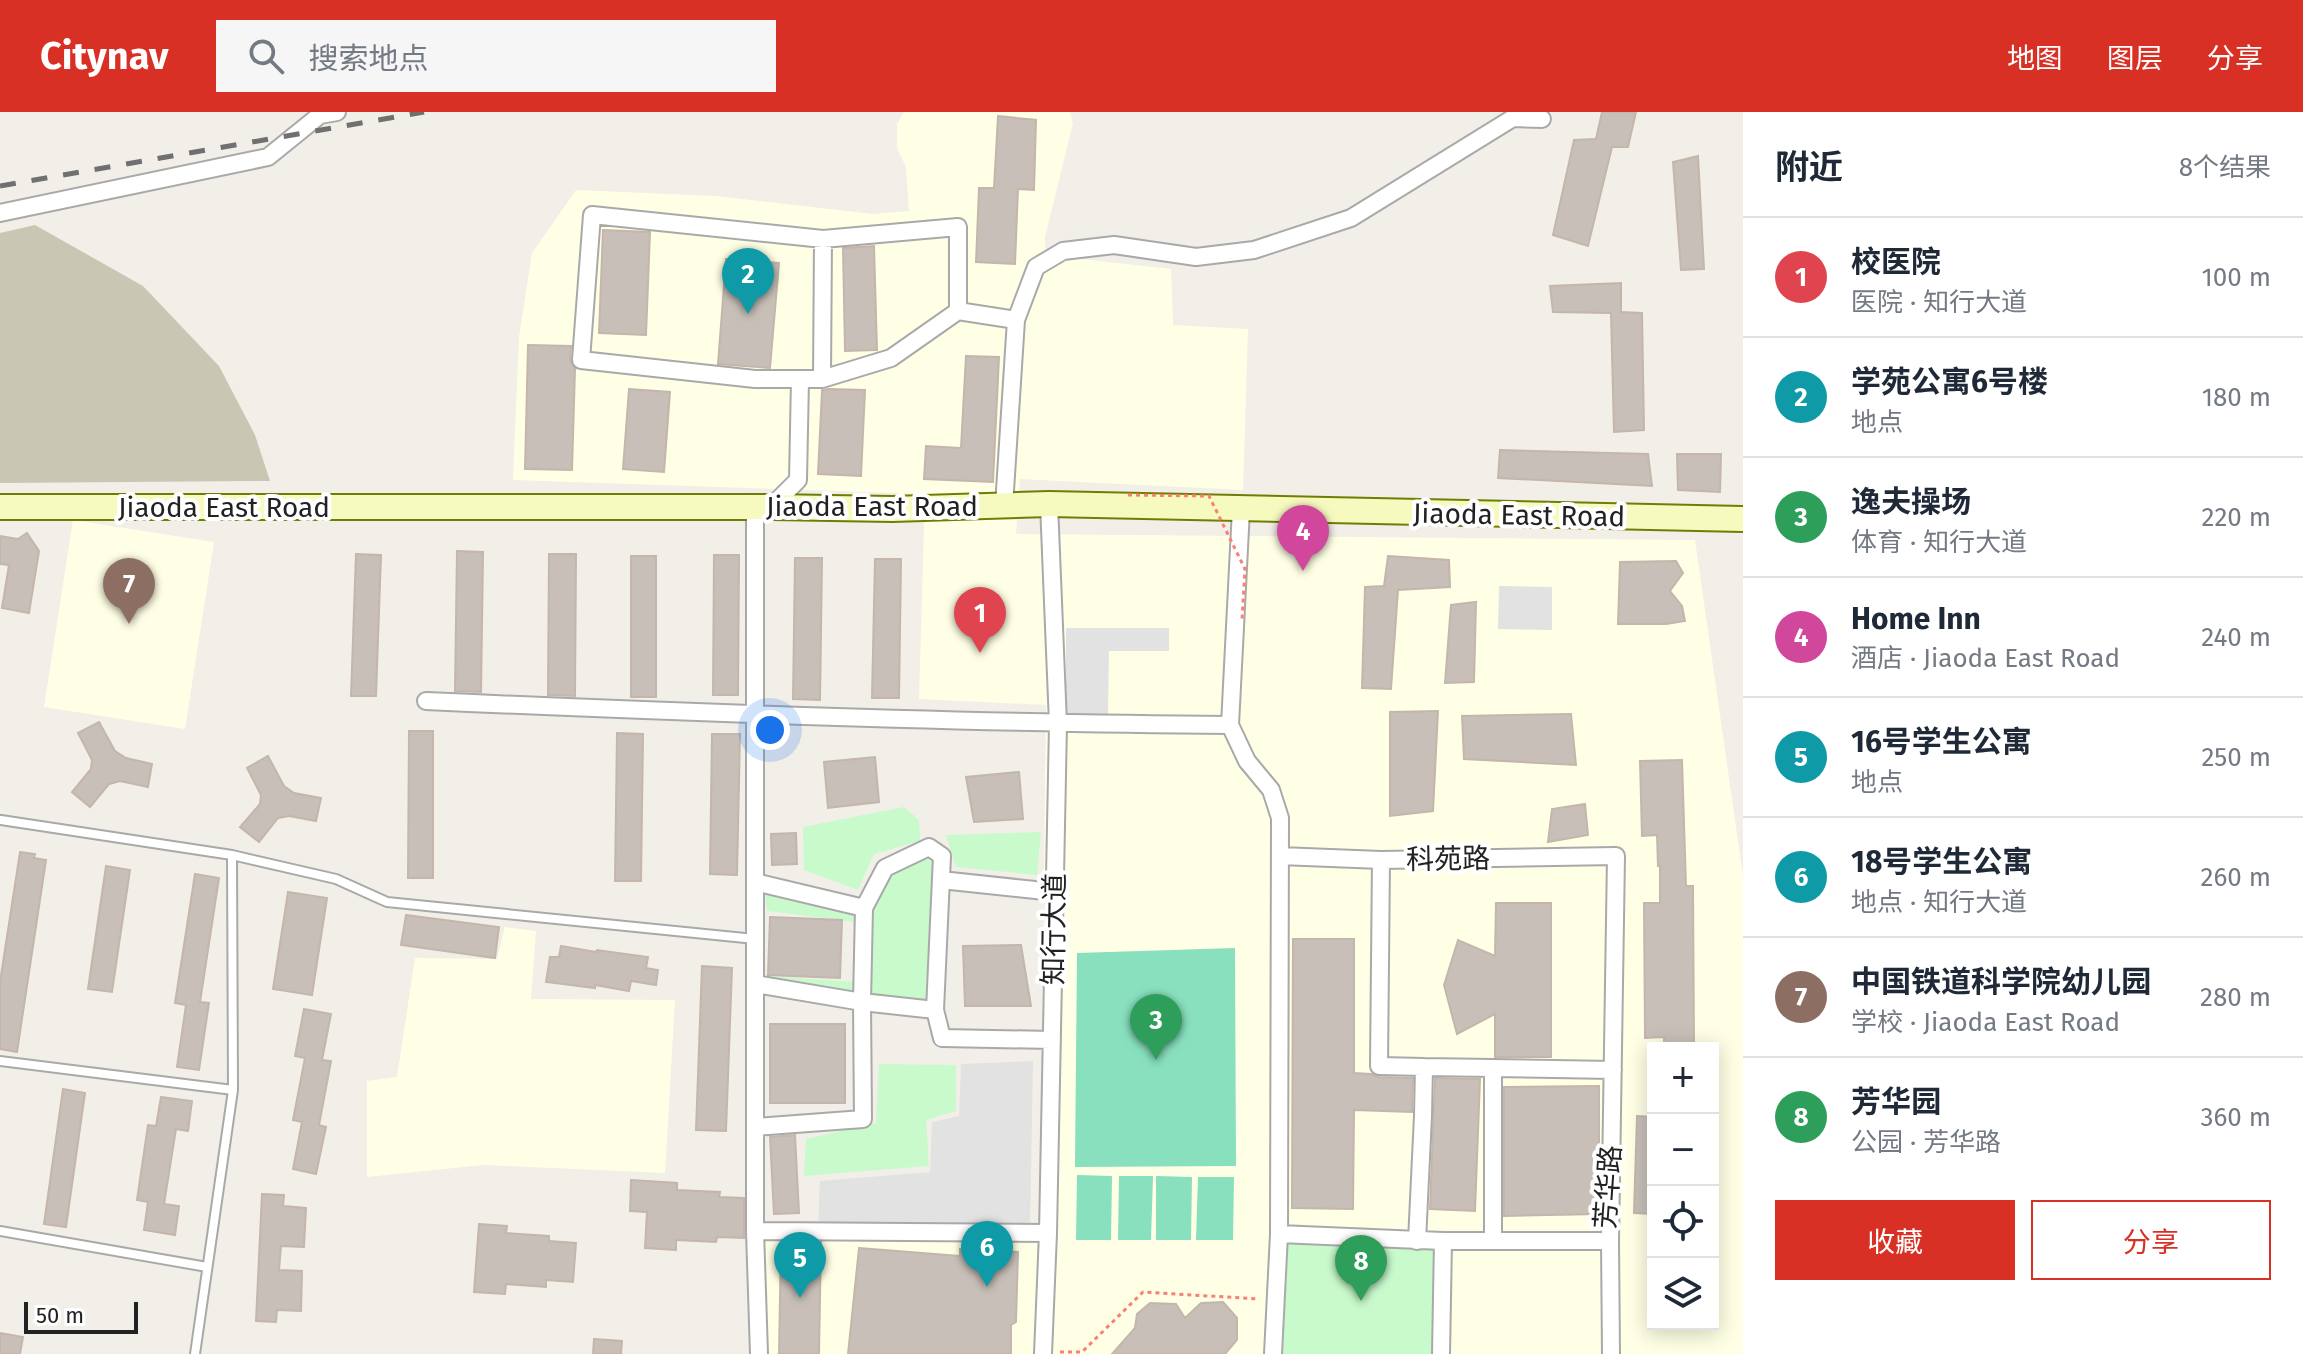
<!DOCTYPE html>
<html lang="zh">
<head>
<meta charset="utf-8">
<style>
	:root { --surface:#fff; --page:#f6f6f7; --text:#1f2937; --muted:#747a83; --line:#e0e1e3; --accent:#d93025 }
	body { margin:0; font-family:"Fira Sans","Noto Sans SC",sans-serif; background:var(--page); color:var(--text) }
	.controls { position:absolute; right:24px; bottom:24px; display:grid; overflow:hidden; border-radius:0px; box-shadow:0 4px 20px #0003 }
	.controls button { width:72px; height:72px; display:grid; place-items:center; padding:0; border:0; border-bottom:2px solid var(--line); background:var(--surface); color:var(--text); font:40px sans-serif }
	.scale { position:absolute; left:24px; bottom:20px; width:114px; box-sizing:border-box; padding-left:8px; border:4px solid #222; border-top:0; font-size:22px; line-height:28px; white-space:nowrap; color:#222; -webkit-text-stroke:6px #fff; paint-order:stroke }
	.you { position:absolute; left:770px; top:618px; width:28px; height:28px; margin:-20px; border:6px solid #fff; border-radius:50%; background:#1a73e8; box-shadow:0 0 0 12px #1a73e833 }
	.badge { display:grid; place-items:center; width:52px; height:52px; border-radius:50%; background:var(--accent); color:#fff; font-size:26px; font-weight:700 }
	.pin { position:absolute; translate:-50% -66px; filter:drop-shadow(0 2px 4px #0008) }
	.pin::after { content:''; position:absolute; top:42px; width:28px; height:24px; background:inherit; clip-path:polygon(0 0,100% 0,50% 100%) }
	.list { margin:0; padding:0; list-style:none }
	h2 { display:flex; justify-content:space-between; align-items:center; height:104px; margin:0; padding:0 32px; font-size:34px }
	h2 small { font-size:26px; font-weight:400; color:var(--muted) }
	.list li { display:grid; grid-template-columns:52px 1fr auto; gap:24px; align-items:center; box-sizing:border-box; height:120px; padding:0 32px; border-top:2px solid var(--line) }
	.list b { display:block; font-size:30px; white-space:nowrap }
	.list p { margin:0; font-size:26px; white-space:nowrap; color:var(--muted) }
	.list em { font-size:26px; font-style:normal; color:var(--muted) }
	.actions { display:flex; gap:16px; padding:24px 32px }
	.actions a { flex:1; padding:18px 0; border:2px solid var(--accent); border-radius:0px; text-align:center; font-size:28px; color:var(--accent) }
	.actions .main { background:var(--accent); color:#fff }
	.icon { flex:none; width:44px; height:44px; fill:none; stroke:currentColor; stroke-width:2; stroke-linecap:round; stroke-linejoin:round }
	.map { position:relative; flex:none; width:1743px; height:1242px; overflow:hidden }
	header { display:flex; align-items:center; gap:48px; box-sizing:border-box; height:112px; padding:0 40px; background:var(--accent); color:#fff }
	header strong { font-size:38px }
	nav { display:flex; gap:44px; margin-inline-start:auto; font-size:28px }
	.search { width:560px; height:72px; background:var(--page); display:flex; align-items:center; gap:20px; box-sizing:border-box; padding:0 28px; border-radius:0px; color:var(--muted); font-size:30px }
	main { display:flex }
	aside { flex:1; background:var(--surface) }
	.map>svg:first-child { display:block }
	.education { fill:#ffffe5; fill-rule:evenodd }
	.construction { fill:#c7c7b4 }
	.park { fill:#c8facc }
	.pitch { fill:#88e0be }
	.parking { fill:#e2e2e2 }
	.building { fill:#c7bfb8; stroke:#c4b6ab; stroke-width:2 }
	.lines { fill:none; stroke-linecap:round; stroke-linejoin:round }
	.lane-casing { stroke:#a9a9a9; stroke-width:12 }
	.street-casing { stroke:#a9a9a9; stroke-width:20 }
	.secondary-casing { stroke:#707d05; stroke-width:28 }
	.path { stroke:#fa8072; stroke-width:3; stroke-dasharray:4 4; stroke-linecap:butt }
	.lane { stroke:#fff; stroke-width:8 }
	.street { stroke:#fff; stroke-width:16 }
	.secondary { stroke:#f7fabf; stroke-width:24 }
	.rail { stroke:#707070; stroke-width:5; stroke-dasharray:16 16; stroke-linecap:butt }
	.path-bridge { stroke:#fa8072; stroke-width:3; stroke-dasharray:4 4; stroke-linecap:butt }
	.labels { text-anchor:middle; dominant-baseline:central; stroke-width:8; stroke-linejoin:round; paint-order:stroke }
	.street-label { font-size:28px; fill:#222; stroke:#fff }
</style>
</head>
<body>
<header>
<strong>Citynav</strong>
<div class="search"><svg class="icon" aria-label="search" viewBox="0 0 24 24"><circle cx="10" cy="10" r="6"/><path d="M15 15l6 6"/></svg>搜索地点</div>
<nav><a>地图</a><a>图层</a><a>分享</a></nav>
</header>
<main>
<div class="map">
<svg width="1743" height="1242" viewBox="0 0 1743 1242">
	<rect width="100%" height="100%" fill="#f2efe9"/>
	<path class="education" d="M904,0h166l3,11 -28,114 2,34 12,-9 13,-4 99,11 2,56 75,4 -5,161 -223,-11 -4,55 679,6 48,336v478h-988v-123l285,-4 6,-522 -127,-6 6,-205 -412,-14 6,-143 13,-84 44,-63 139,6 158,18 36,-3 -3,-44 -9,-19v-24zM1653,936h60v276h-60z
		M73,408l141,22 -29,187 -141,-22z
		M505,815l31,4 -5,68 144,1 -10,173 -182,-8 -116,12v-96l30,-4 18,-119 82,1z"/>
	<path class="construction" d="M35,113l108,61 76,80 36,69 15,46 -270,2v-250z"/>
	<path class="park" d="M904,695l15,13 1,21 -46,13 -16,36 -54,-20 -1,-43z
		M1041,720l-4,43 -81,-8 -10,-32z
		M925,746l8,5 -8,139 -57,-5 2,-87 17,-34z
		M765,779l89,18 1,13 -88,-11z
		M766,864l90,6 -1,11 -88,-11z
		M879,952l77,1v46l-30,9 3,46 -125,10 2,-37 70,-16z
		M1285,1123l158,13 -2,106h-163z"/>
	<path class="pitch" d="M1235,836l1,218 -161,1 2,-214z
		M1077,1063l35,1 -1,64h-35z
		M1119,1064h34l-2,64h-33z
		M1156,1064l36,1 -1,63h-35z
		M1198,1065h36l-1,63h-37z"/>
	<path class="parking" d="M1499,474l53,1v43l-54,-1z
		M1066,516h103v23h-60l-1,65h-42z
		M1033,949l-3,166 -212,-1 2,-45 110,-9 2,-50 27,-6 2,-52z"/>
	<path class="building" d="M1602,0h34l-8,35h-16l-24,99 -35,-11 21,-95 22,-1z
		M998,4l38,4 -2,70 -16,-1 -3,75 -39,-2 3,-74h15z
		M1698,44l6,113 -23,1 -8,-108z
		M603,118l47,2 -4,103 -47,-2z
		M874,134l3,104 -32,1 -2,-103z
		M726,147l53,4 -9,105 -52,-4z
		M1621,171v29l21,1 2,117 -30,2 -3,-119 -58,-1 -3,-26z
		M528,233l43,1 -1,14 5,9 -3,101 -47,-1z
		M966,244l33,1 -6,125 -69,-3 2,-33 35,2z
		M629,277l41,3 -6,80 -41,-3z
		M828,277l37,1 -4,86 -43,-2 4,-84z
		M1500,338l148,4 4,32 -154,-8z
		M1677,342h44l-1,38 -42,-2z
		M27,421l12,18 -10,62 -27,-5 7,-43 -9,-1v-28l18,3z
		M457,439l26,1 -2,140 -26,-1z
		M356,442l25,1 -5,141h-25z
		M549,442h27l-1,142 -27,-1z
		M714,443h25l-1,140h-25z
		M631,444h25v141h-25z
		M1388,444l61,4 1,27 -52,3 -7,99 -29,-1 3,-101 19,-1z
		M795,446h27l-2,142 -27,-1z
		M875,447h26l-2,139h-27z
		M1676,449l7,12 -13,18 12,15 3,15 -19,3h-48l2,-62z
		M1476,490l-2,80 -29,1 6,-78z
		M1438,599l-5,100 -43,5v-104z
		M1571,602l5,51 -112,-6 -2,-43z
		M99,610l16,29 11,7 26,6 -4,23 -28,-6 -11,3 -19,23 -18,-15 19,-23 1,-9 -14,-27z
		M409,619h24v147h-25z
		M617,621l26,1 -2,147h-26z
		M712,622h28l-3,141 -27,-1z
		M268,644l16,30 10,7 27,5 -5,23 -27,-5 -11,2 -19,24 -19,-15 20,-23 1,-9 -14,-27z
		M875,645l4,45 -51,6 -4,-46z
		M1682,648l4,126h7l1,162h-30v-11l-19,1 -1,-135h16v-37h-2l-1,-31 -15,1 -2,-75z
		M1019,660l4,47 -49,3 -8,-45z
		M1585,692l3,31 -40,7 4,-33z
		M796,721l1,31 -25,1 -1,-31z
		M20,740l15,2 -1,4 12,2 -29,192 -17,-3v-67z
		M106,754l24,4 -18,122 -24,-3z
		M195,762l24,4 -19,124 9,1 -10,67 -22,-3 9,-62 -11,-2z
		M288,780l39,6 -15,97 -39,-6z
		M1496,791h55v154h-56v-43l-38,20 -13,-49 14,-45 37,16z
		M406,803l93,12 -4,31 -94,-13z
		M770,805l72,3 -2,58 -72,-3z
		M1293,827h61v134l17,1 8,3 34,1 -1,34 -58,-2 -1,99 -61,-1z
		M1021,833l10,61h-66l-2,-60z
		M561,834l35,6 1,-2 51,7 -2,11 12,2 -2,15 -25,-4 -2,10 -34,-6v3l-49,-6 4,-25h9z
		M702,854l30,2 -6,163 -30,-1z
		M304,897l27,5 -9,46 9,1 -12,64 7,2 -10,47 -23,-5 9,-47 -9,-2 12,-62 -10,-2z
		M770,912h75v79h-75z
		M1435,966l45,1 -5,132 -45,-2z
		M1599,974v128l-95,2v-129z
		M63,977l22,4 -19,134 -22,-3z
		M161,985l31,4 -4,30 -12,-2 -12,75 15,2 -4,29 -31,-5 4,-28 -11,-2 11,-75 8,1z
		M1637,1004l16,1v97l-19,-1z
		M795,1023l4,78 -25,1 -4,-77z
		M631,1068l46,3v7l43,2 -1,5 25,1v40l-27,-1 -1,5 -40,-2v10l-31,-2 2,-36 -17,-1z
		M262,1082l22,1 -1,11 23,2 -2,39 -23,-1 -2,24 23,1 -1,40 -24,-1 -1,12 -20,-1z
		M479,1112l28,2 -1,7 43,3v5l27,2 -3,39 -27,-2v7l-40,-3 -1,10 -31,-2z
		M781,1130h40l-2,112h-40z
		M859,1136l101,8v-7l58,3 -2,70 -5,3v29h-163z
		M1223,1190l14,16v22l-12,14h-113l23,-26 2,-14 13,-11 26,1 9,14 16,-15z
		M0,1221l23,4 -3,17h-20z
		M594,1227l28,2 -1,13h-28z"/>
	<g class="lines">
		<g class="lane-casing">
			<path id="lane" d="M1,708l231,35 1,235 -38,264
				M232,743l104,24 51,23 368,37
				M0,949l233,29
				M0,1119l207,36"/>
		</g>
		<g class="street-casing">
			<path id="street" d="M0,101l268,-56 52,-42 17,-3
				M823,127l-1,140 69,-21 67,-47 58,9
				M822,267h-67l-174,-19 11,-145 231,24 135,-12v84
				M1004,394l12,-186 20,-53 27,-16 51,-6 82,12 58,-7 97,-32 162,-100 29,1
				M755,395v724l4,123
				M771,395l27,-27 2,-101
				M1241,397l-11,216 17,36 24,29 9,28 -1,416 -6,120
				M426,589c268,12 535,22 804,24
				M1381,748l-2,206 45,1
				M941,768l113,12
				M755,770l109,26 -2,94 73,8 7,28 110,2
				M864,796l21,-40 44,-21 13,9 -7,154
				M755,872l107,18 1,117 -108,8
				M755,1119l293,2
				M1279,1122l164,7h167l6,-385 -235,4 -101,-4
				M1493,1128v-172l120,2
				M1417,1129l6,-125 1,-49 69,1
				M1610,1129l1,113
				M1043,1242l5,-121 10,-509 -9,-220
				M1441,1242l2,-113"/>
		</g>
		<g class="secondary-casing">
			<path id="secondary" d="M0,395h771l121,2 157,-5 694,15"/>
		</g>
		<path class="path" d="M1060,1240h22l61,-60 116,7"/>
		<use href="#lane" class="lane"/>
		<use href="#street" class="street"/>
		<use href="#secondary" class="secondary"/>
		<path class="rail" d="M0,74l424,-74"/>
		<path class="path-bridge" d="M1128,383l81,1 36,73 -3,51"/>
	</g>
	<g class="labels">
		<g class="street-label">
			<text x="872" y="394">Jiaoda East Road</text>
			<text x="224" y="395">Jiaoda East Road</text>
			<text transform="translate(1519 403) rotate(1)">Jiaoda East Road</text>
			<text transform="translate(1448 747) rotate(-1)">科苑路</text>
			<text transform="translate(1054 817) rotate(-89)">知行大道</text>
			<text transform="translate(1608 1075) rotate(-86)">芳华路</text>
		</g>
	</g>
</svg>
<div class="controls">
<button>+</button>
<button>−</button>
<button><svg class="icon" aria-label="locate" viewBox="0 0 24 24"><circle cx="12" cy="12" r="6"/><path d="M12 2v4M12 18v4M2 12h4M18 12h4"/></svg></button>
<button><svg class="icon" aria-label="layers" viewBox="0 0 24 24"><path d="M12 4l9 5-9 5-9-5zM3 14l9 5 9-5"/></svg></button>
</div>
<div class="scale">50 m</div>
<div class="you"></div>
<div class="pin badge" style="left:980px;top:541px;background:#e0444e">1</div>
<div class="pin badge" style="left:748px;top:202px;background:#0f9aa8">2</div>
<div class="pin badge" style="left:1156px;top:948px;background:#2e9e5b">3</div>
<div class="pin badge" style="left:1303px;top:459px;background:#d1479c">4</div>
<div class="pin badge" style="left:800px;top:1186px;background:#0f9aa8">5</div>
<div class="pin badge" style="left:987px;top:1175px;background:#0f9aa8">6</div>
<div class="pin badge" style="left:129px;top:512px;background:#8d6e63">7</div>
<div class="pin badge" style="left:1361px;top:1189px;background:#2e9e5b">8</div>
</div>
<aside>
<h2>附近<small>8个结果</small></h2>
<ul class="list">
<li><span class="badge" style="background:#e0444e">1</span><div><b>校医院</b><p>医院 · 知行大道</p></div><em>100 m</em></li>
<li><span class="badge" style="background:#0f9aa8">2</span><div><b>学苑公寓6号楼</b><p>地点</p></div><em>180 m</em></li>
<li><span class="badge" style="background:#2e9e5b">3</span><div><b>逸夫操场</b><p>体育 · 知行大道</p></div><em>220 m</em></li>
<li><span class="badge" style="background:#d1479c">4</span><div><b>Home Inn</b><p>酒店 · Jiaoda East Road</p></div><em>240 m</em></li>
<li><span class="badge" style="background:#0f9aa8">5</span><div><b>16号学生公寓</b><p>地点</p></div><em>250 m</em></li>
<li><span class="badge" style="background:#0f9aa8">6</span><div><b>18号学生公寓</b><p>地点 · 知行大道</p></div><em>260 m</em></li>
<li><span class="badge" style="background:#8d6e63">7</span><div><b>中国铁道科学院幼儿园</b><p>学校 · Jiaoda East Road</p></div><em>280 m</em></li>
<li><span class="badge" style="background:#2e9e5b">8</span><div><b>芳华园</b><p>公园 · 芳华路</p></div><em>360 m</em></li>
</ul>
<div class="actions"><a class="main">收藏</a><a>分享</a></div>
</aside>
</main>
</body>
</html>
